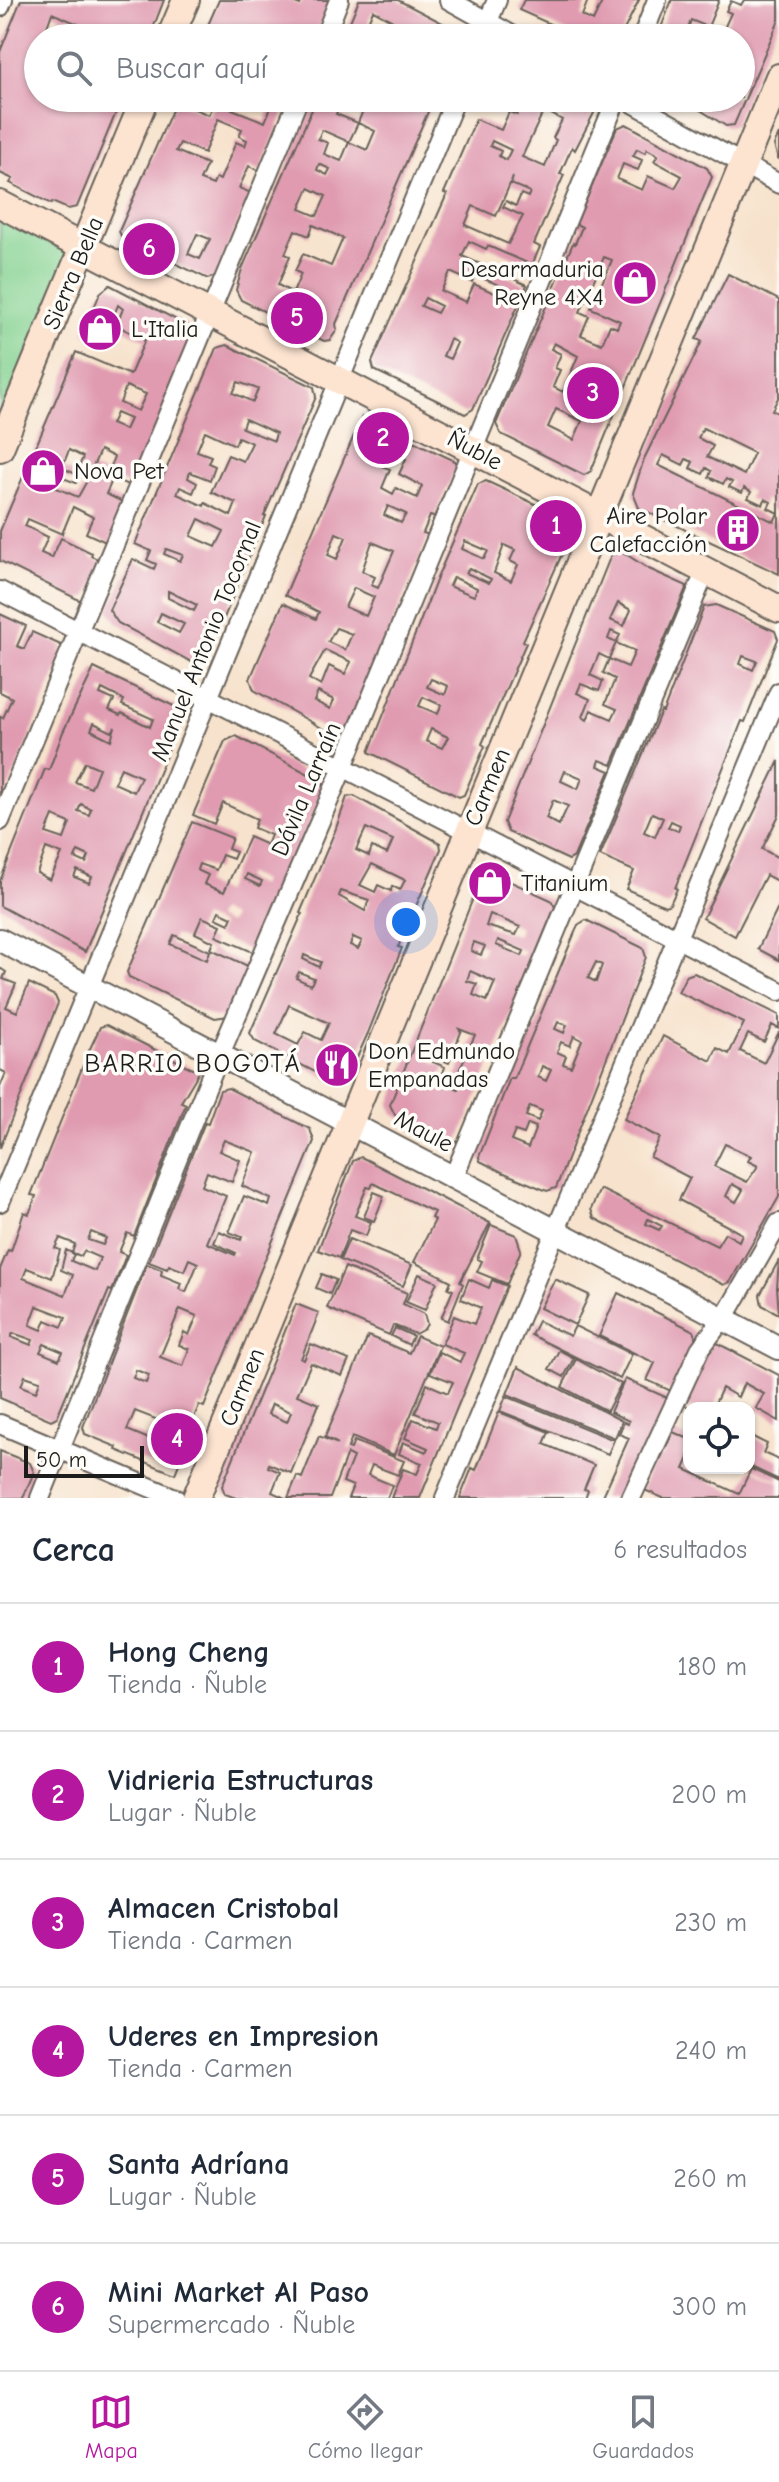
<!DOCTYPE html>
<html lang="es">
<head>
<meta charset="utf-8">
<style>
	:root { --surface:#fff; --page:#f6f6f7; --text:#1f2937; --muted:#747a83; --line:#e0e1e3; --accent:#b5179e }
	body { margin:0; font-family:"Comic Neue",sans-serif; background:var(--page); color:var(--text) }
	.controls { position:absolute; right:24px; bottom:24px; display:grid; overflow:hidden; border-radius:16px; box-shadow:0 2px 6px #0004 }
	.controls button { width:72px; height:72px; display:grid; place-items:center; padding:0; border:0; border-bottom:2px solid var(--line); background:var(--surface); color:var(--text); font:40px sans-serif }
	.scale { position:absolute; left:24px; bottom:20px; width:120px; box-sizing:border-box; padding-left:8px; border:4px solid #1c1c1c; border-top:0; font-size:22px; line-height:28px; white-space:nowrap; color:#1c1c1c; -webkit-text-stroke:6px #fdfcf7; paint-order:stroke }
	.you { position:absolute; left:406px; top:922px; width:28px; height:28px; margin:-20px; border:6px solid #fff; border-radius:50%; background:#1a73e8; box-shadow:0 0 0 12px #1a73e833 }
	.badge { display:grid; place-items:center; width:52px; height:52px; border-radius:50%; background:var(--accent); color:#fff; font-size:26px; font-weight:700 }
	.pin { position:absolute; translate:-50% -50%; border:4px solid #fff; box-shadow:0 2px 8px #0006 }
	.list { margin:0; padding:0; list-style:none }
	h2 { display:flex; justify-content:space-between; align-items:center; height:104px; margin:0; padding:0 32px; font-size:34px }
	h2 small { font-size:26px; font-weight:400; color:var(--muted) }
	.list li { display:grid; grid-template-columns:52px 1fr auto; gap:24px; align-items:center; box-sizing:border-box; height:128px; padding:0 32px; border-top:2px solid var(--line) }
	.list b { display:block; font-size:30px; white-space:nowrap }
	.list p { margin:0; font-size:26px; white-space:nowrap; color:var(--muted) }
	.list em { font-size:26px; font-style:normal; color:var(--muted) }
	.icon { flex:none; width:44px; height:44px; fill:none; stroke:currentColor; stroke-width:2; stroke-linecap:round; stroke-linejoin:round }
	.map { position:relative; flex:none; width:779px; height:1498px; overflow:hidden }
	.search { position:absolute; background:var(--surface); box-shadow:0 2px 6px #0004; left:24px; right:24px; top:24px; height:88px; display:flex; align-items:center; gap:20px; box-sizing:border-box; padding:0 28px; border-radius:44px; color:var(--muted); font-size:30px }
	.sheet { height:872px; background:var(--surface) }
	nav { display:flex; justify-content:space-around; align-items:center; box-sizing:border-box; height:112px; border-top:2px solid var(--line); background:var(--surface); font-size:22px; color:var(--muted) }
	nav a { display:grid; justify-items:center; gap:4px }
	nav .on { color:var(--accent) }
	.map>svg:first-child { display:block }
	.green { fill:#83d190; stroke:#507656; stroke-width:2 }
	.building { fill:#e09bb1; fill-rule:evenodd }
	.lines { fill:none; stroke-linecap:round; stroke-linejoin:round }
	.minor-casing { stroke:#69625a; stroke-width:22 }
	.tertiary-casing { stroke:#69625a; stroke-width:26 }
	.secondary-casing { stroke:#69625a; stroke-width:30 }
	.minor { stroke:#fff; stroke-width:18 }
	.tertiary { stroke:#fff; stroke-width:22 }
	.secondary { stroke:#fde4d1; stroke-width:26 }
	.labels { text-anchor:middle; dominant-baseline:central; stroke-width:7; stroke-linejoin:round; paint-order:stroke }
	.poi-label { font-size:24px; fill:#1c1c1c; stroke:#fdfcf7; text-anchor:start }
	.street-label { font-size:24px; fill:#1c1c1c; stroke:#fdfcf7 }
	.neighbourhood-label { font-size:26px; letter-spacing:2px; fill:#1c1c1c; stroke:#fdfcf7 }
</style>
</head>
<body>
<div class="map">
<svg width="779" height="1498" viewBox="0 0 779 1498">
	<rect width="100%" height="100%" fill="#fdfcf7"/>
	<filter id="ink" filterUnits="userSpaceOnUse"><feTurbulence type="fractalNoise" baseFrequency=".0125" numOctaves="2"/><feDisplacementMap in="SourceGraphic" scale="16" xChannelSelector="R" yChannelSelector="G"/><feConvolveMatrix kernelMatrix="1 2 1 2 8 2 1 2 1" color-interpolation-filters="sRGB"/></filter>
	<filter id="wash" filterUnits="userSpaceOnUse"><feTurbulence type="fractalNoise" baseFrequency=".006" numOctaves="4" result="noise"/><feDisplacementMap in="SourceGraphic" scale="32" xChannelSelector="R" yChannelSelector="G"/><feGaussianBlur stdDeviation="1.8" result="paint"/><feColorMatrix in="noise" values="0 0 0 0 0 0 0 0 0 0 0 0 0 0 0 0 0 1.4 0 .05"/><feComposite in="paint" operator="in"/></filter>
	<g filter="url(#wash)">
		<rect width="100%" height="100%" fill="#f7e3cd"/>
		<path class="green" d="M0,218l70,35 -70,166z"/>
		<g id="blocks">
			<path class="building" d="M21,0h143l-14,36 -3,-1 -1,3h-68l5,-12 -31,-13 -5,14 26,11h-35v60h84l-45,109 -9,2 -16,-7 -1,2 -41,-21 3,-4 -13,-6v-121z
				M219,0h69l12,5 2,-5h29l-16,38h-46l-6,-2 -1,2h-49l-9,-4z
				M359,0h39l58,30 2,8h-34l-14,-8 -3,8h-13l6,-13 -27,-15 -7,17 9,4 -3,7h-29z
				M524,0h64l-6,16 11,5 10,-21h36l-19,38h-39l-62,-28z
				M672,0h47l-11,27 -17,-7 -3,8 24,10h-55z
				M744,0h35v20l-45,105 -8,1 -45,-28h60v-60h-12l-7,-5 9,-20 -5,-2 5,-10 10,4z
				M217,98h20l-5,11 33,13 7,-17 -16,-7h34l-30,73 -11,-5 -10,22 12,5 -36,83 -7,3 -86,-41 -3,-7 57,-130 33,14zM218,119l24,10 -3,7 8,4 -2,6 -9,-4 -16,38 -4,-2 -3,7 -13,-5 7,-16 -31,-13 4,-8 24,10zM197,234l13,5 -10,20 -12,-5z
				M317,98h26l-7,16 22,9 -9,19 -27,-12 -4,9 10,4 -4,11 17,7 8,-19 18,8 8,-19 -17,-8 7,-18 -15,-7h84l-98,226 1,6 -7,10 -6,1 -83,-41 -5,-10 6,-21zM319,164l11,5 -3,6 -10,-5zM309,188l17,8 -9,20 -17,-7zM313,225l30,13 -12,28 -28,-12 -8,17 6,3 -8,19 24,10 -4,11 -25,-10 5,-11 -15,-8 12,-29 -5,-2 10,-24 14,6z
				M550,98h26l13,7 5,8 -19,37 -3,-3 -12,27 4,1 -30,69 6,3 -8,18 -44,-19 -2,3 -17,-8 -7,15 65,29 -54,124 -8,5 -91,-44 -2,-8 75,-168 -3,-1 32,-74 25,11 8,-18 8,3 8,-15 19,10 -22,47 23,10 11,-27 -3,-2 9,-18 -18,-10zM492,141l19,9 -5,10 -7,-4 2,-5 -11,-5zM513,177l-2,7 19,8 -2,5 -7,-3 -5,12 -10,-5 -3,6 20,9 -15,28 -43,-19 8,-19 23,10zM450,272l22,10 3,-7 29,12 -3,9 -27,-12 -8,18 -25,-11zM425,298l16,8 -4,7 -16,-7zM450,339l7,4 -7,16 -7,-3z
				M626,124l81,44 5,9 -121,294 -7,4 -83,-41 -5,-10 77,-181 2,1 7,-17 -6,-3 33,-78 8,-18zM637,149l8,4 2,-4 11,6 -4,6 28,15 -7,12 -27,-12 -6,14 -25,-11 6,-15 15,6 4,-10 -9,-4zM604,257l8,3 -21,48 29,13 -3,7 -7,-3 -8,19 -21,-9 8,-19 -9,-4zM554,343l24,13 -15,36 -10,-5 7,-17 -5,-2 6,-14 -10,-5zM556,409l26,12 -8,19 -26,-13z
				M779,134v24l-1,1 -4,-14z
				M728,274l51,26v96l-7,14 7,4v160l-140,-66 -6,-15 11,-34 58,-118 -6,-2zM703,428l51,25 -10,22 -37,-18 6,-11 -15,-8zM663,455l20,10 3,-6 7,3 -3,6 13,6 3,-6 5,3 -2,6 14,7 3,-5 6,3 -3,5 13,6 2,-5 7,4 -3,6 15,7 2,-6 6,3 -3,6 10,5 -4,9 -116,-57z
				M110,285l82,43 4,8 -62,152 -21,-10 -7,16 21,10 -17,40 -24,-11 7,-16 -20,-10 -11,27 -34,-15 -3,7 23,11 -7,16 11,5 9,-20 31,15 -1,3 13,6 -16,35 -9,3 -79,-39v-30l76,-179 54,23 15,-35 -29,-15 7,-16 -5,-4 -7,17 5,3 -8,18 -24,-10 16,-40zM126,386l20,8 -8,17 -18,-8zM116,413l14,6 -5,11 -14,-6zM69,450l14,7 -7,17 -14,-6zM100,450l14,7 -8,18 -14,-6zM79,475l9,4 -10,18 -24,-10 4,-11 18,7z
				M227,345l87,42 2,10 -52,119h2l-42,102 -20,44 -7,3 -79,-42 -9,-13 24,-51 21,10 2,-5 -9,-4 4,-9 -16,-7 82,-196zM238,382l20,7 -5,13 -20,-9zM245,419l31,14 -2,8 -32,-13zM205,431l30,14 3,-8 14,6 -9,18 -15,-6 -17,37 25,11 -5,13 -26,-13 -1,3 -27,-12 3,-7 13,6 4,-10 -9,-5 2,-6 20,8 5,-14 -7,-3 3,-7 -14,-5zM199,519l25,12 -8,16 -25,-11zM166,549l17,6 -3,6 -16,-7zM168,591l29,14 -3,6 -26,-13zM161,613l23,11 -5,9 -22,-11z
				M362,417l93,44 1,7 -22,49 -4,-1 -7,17 6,2 -76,185 -7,15 -8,2 -84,-47 -4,-11 33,-76 33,16 3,-7 -34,-17zM391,452l15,7 -7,15 23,12 -5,12 -21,-10 -3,6 -11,-6 8,-19 -6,-2zM388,506l18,8 -5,9 -17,-8zM336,533l10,4 -9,22 -9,-4zM372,542l22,9 -16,37 -7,-3 4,-8 -13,-6zM354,588l20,9 -8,19 -21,-9zM336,628l16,6 -7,16 -17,-8zM325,650l26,12 -6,12 -16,-8 -8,20 -12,-7zM318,692l16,8 -4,9 -16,-8z
				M486,481l79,37 6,16 -48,107 3,2 -44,101 3,2 -21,49 -5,2 -90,-45 71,-181 38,-87zM465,541l23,10 -4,8 -22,-10zM504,545l11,5 -5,11 8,4 -7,16 -17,-8zM469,568l22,11 -2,4 -23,-10zM453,577l24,11 -3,8 -25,-10zM431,679l17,7 -3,9 -18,-8zM423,697l18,8 -3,9 -19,-8zM431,729l17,8 -6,11 -16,-7z
				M621,551l28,18 38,17 -75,179 -12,-5 -2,6 12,5 -36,86 -5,3 -61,-28 -4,-10 107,-267zM618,603l13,7 -7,16 -14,-6zM611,631l9,4 -4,8 -8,-4zM616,643l19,8 -7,16 -19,-8 -6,14 12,6 -10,25 12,5 -5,10 -21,-9 -4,10 -4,-3 7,-18 -13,-6 4,-9 18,7 4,-10 -13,-6 9,-21 10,5zM565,771l17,7 -4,11 -17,-8zM553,800l15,6 -9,19 -13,-7z
				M716,605l59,26 3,8 -33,83 -3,-1 -67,167 2,1 -7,15 -5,2 -39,-17 8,-18 -34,-15 61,-145 2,1 41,-105zM743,656l14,5 -4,9 -13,-6zM652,813l11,5 -8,19 -11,-5zM671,821l9,4 -2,6 -10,-4z
				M0,614l26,12 -9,20 7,3 8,-17 31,14 -3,5 4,2 -64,156v-92l3,1 9,-20 -12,-6z
				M94,668l86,41 2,8 -97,235 -85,-46v-25l45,-112 4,1 14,-38zM102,689l22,11 -2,5 31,14 -3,8 -28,-14 -2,2 -11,-5 5,-10 -14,-6zM94,723l18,9 3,-5 -4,13 -20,-10zM85,762l14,6 -8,20 -16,-6zM121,768l20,9 -7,15 -20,-9zM81,804l10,5 -2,6 -11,-4zM53,816l17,7 -6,16 -18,-6zM46,848l16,6 -12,26 -13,-7zM78,851l11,5 -3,7 -11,-5zM77,870l15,7 -3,6 -15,-6z
				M236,736l86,45 2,7 -69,165 -39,-17 5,-11 -19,-8 -7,16 19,9 -3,7 39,18 -22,49 -13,2 -86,-41 -2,-5 65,-150 40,16 -4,11 8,3 -3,7 -11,-4 -6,15 -17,-6 -2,6 11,5 -4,9 20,8 25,-55 18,8 4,-10 -17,-7 3,-9 -34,-16 -9,21 -21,-9 32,-74zM247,874l15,7 -2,5 -15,-7zM219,911l13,6 -3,7 -13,-6zM174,935l36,16 -3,9 -37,-16z
				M779,761v54l-17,34 17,9v24l-13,-7 -31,61 -32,-18z
				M354,796l86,47 1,6 -43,98 4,1 -34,85 -22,49 -6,3 -85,-44 -5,-8 52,-119 -2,-1 35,-82 12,-34zM366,828l27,12 -6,14 -15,-7 -3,9 -13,-6zM372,864l33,16 -5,10 -8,-4 -1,5 -13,-6 -3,7 -15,-7zM341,891l28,9 -4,11 -26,-15zM353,937l9,4 -4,8 -8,-4zM304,955l17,7 -2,5 -16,-8zM299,972l15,6 -3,7 -15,-7zM289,1005l40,18 -8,17 -16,-8 -7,13 -22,-11z
				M489,872l62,28 4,7 -96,233 -9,4 -55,-29 -5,-10 92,-229zM490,914l30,13 -4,8 -30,-9zM498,940l26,11 -2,5 -26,-11zM474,942l11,4 -4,9 -10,-4zM470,971l25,11 -8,19 -14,-6 4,-11 -10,-3zM459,1029l16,6 -19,42 6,3 -4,9 -18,-8 5,-14 -12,-5 2,-5 14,6 12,-31z
				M779,906v54l-21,-11z
				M586,920l57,28 3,9 -90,231 -9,3 -45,-19 -22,-11 -1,-4 31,-79h4l64,-153zM596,962l6,3 -6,17 -8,-4zM558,1022l9,3 -3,8 -9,-4zM574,1036l8,4 -11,27 -8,-3 3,-8 -9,-4 4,-10 9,4zM542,1066l9,4 -5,11 -8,-4zM530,1106l12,5 -4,10 -12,-5zM528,1124l8,3 -8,21 -17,-7 4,-10 9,3z
				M0,968l6,4 -3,7 13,5 -10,23 11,5 12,-29 26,13 3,7 -58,145v-61l6,-14 -6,-3z
				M694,973l85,42v14l-7,-4 -8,17 -16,-8 -8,17 24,12 15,-31v165l-49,85 -6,3 -130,-67 -3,-9 9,-20 117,57 8,-13 14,8 3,-7 -63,-34 11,-22 -40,-21 10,-19 -36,-19 39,-83 48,25 6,-13 12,6 15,-31 -66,-31 8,-16zM725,1144l26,12 -3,5 10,5 -11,16 -33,-16zM732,1184l11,6 -7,12 -10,-6zM648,1219l14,7 -3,4 -13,-6z
				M106,1025l93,47 -18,30 5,2 -52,132 -7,-3 -8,19 7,3 -14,36 -3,-1 -52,127 -6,3 -51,-22v-129l8,-19 3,1 13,-39 5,2 7,-18 -5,-1 57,-142 12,-26zM91,1232l15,6 -3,7 -15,-5zM60,1238l15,6 -3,9 9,3 3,-5 16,7 -5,13 -24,-10 3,-7 -8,-4 -5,20 12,5 -8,20 -42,-17 4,-10 25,10 8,-28 -5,-2zM37,1306l29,11 -4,10 -16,-7 -4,10 -12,-5zM13,1333l20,7 -2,5 -20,-8zM44,1344l19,8 -4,8 -19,-8zM25,1376l15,5 -4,11 -15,-6z
				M228,1088l82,41 4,12 -110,266 -5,-2 -11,28 3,1 -7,18 -20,-9 7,-18 -36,-14 -8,19 56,23 -8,21 -59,-24 1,-3 -32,-13 -2,-7 64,-163 15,6 -1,5 20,8 -2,6 7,3 12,-29 -9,-4 -5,12 -15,-6 -2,4 -18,-7 56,-140 3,1 12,-33zM224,1140l31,12 -13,34 29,13 -2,7 -25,-10 -15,36 13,5 -1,3 -22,-9 -5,12 22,10 -1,2 -28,-12 19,-47 -24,-10 5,-14 25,10 8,-22 -21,-9zM180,1309l17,7 -8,19 -5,-3 -5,13 10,4 -6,17 -23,-9zM136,1370l13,5 -3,8 -13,-5z
				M361,1157l129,66 -30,59 3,2 -15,37 -7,-3 12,-28 -5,-2 3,-7 -37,-19 21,-42 -4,-2 3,-6 -61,-29 -2,5 -4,-1 -12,29 16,6 -5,14 -16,-6 -11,28 -21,-8 35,-89z
				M374,1192l10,4 -10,25 -10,-4z
				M491,1225l25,10 5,15 -14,34 -30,-12 5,-11 -5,-2z
				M349,1239l63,26 -9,21 -63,-26z
				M779,1260l-2,28 2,26 -17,-9 -2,-10z
				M345,1267l62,26 -4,11 21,10 3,10 -3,5 -9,5 -22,-9 -4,10 -62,-27z
				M322,1274l14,6 -6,14 -14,-6z
				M419,1274l18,8 -12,28 -19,-8z
				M469,1279l20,9 3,-8 15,6 -87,212h-29l12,-29 14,5 5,-11 -23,-9 4,-12 23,10 2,-4 -23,-10 8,-19 23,9 2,-6 -23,-9 12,-29 21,9 5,-11 -23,-9 9,-21 21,10 4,-9 -22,-9 12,-28 20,8 7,-16 -20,-9z
				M555,1279l34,16 -14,30 -35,-17z
				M618,1293l76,38 3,8 -24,53 -26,-12 8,-17 -56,-27z
				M296,1304l23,9 -18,46 3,1 7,-16 38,16 -7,16 -31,-13 -14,32 22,9 -28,69 -22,-9 -1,3 12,5 -8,20 13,6h-49l-11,-4 -3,-8zM272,1404l19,8 -4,10 -19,-8z
				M538,1321l32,15 5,-10 57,28 -12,25 -89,-44z
				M395,1328l18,8 -4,9 -18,-9z
				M368,1336l41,17 8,-17 23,10 -46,109 -42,-18 -4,11 3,1 3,-8 50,20 -6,14 -26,-10 -4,10 24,10 -5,13h-39l5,-12 -10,-4 10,-25 -6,-3 -17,44h-42l9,-22 5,2 17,-42 19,8 -13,-7z
				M717,1343l62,32v46l-23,-13 8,-14 -20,-11 -6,14 -16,-9 -9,20h-23l-7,-4 28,-60z
				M559,1350l15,8 -10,19 -15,-8z
				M576,1359l45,25 -14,27 -45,-24z
				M518,1367l104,54 -7,17 -108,-44z
				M625,1379l45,20 -47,99h-21l27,-60 -10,-4 5,-12 4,2 1,-3 -19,-9z
				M506,1396l108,44 -6,14 -108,-43z
				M499,1412l50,20 -5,12 50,21 -10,24 4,1 -3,8h-125l12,-30 4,2z
				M673,1432l16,7v19l-5,11 55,25 12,-25 28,13v16h-116l-21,-9 14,-33 5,2z
				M749,1435l18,9 -4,9 16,7v20l-30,-14z
				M0,1451l30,12 4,9 -11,26h-23z"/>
		</g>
	</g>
	<g filter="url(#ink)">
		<use href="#blocks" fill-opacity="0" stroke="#69625a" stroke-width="2"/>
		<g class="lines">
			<g class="minor-casing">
				<path id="minor" d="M449,0l68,38
					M0,7l3,-7
					M324,38l15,-38
					M481,38l16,-38
					M642,38l15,-38
					M624,98l155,86
					M0,591l779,400
					M0,821l299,-723
					M454,1176l252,-606
					M0,1202l456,-1104
					M0,1424l175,74
					M40,1498l172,-425 126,-294 279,-681
					M445,1498l334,-806
					M631,1498l69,-149 29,-39 50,-87"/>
			</g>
			<g class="tertiary-casing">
				<path id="tertiary" d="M0,940l779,408"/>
			</g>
			<g class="secondary-casing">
				<path id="secondary" d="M170,38l16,-38
					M0,204l779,405
					M0,448l145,-350
					M196,1498l583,-1421"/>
			</g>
			<use href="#minor" class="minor"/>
			<use href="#tertiary" class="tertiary"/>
			<use href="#secondary" class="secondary"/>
		</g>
	</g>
	<defs>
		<g id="shop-disc" transform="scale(2.3)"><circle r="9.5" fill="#b5179e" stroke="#fdfcf7"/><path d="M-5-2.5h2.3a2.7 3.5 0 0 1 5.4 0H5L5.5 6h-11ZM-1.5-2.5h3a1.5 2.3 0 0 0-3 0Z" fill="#fff"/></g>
		<g id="building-disc" transform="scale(2.3)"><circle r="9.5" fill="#b5179e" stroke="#fdfcf7"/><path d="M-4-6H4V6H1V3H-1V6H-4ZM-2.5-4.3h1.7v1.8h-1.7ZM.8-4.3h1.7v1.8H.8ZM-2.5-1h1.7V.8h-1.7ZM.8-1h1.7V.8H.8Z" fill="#fff"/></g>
		<g id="restaurant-disc" transform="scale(2.3)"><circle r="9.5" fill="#b5179e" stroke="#fdfcf7"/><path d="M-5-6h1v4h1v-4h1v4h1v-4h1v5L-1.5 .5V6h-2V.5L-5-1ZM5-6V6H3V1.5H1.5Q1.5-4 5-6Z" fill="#fff"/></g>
	</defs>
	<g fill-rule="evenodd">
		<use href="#shop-disc" x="635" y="283"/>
		<use href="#shop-disc" x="100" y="329"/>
		<use href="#shop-disc" x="43" y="471"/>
		<use href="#building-disc" x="738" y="530"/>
		<use href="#shop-disc" x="490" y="883"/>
		<use href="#restaurant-disc" x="337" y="1065"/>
	</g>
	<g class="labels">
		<g class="poi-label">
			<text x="604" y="269" text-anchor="end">Desarmaduria<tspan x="604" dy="28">Reyne 4X4</tspan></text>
			<text x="131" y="329">L'Italia</text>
			<text x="74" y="471">Nova Pet</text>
			<text x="707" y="516" text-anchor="end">Aire Polar<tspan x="707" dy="28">Calefacción</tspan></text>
			<text x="521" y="883">Titanium</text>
			<text x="368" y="1051">Don Edmundo<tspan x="368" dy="28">Empanadas</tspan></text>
		</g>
		<g class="street-label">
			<text transform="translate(73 273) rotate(-67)">Sierra Bella</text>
			<text transform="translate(475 450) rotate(28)">Ñuble</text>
			<text transform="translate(206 641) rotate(-68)">Manuel Antonio Tocornal</text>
			<text transform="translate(487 787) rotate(-67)">Carmen</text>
			<text transform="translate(306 789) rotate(-67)">Dávila Larraín</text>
			<text transform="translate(424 1131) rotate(28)">Maule</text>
			<text transform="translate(242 1387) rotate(-68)">Carmen</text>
		</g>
		<g class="neighbourhood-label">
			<text x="193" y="1064">BARRIO BOGOTÁ</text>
		</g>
	</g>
</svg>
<div class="controls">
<button><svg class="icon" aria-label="locate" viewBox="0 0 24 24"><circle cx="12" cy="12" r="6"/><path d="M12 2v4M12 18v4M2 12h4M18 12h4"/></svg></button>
</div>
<div class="scale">50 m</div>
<div class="you"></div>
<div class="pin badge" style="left:556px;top:526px">1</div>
<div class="pin badge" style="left:383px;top:438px">2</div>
<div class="pin badge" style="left:593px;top:393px">3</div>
<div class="pin badge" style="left:177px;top:1439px">4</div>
<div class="pin badge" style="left:297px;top:318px">5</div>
<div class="pin badge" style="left:149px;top:249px">6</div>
<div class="search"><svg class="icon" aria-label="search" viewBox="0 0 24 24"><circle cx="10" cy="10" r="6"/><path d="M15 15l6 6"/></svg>Buscar aquí</div>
</div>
<section class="sheet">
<h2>Cerca<small>6 resultados</small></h2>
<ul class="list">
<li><span class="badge">1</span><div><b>Hong Cheng</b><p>Tienda · Ñuble</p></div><em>180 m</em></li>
<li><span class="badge">2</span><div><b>Vidrieria Estructuras</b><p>Lugar · Ñuble</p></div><em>200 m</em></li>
<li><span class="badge">3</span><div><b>Almacen Cristobal</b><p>Tienda · Carmen</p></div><em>230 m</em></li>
<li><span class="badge">4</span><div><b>Uderes en Impresion</b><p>Tienda · Carmen</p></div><em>240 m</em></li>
<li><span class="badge">5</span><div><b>Santa Adríana</b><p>Lugar · Ñuble</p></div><em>260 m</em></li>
<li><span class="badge">6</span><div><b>Mini Market Al Paso</b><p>Supermercado · Ñuble</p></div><em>300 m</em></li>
</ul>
</section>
<nav>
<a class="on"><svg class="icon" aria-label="map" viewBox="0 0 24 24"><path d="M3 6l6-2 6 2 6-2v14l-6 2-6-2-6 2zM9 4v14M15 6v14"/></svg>Mapa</a>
<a><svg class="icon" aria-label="directions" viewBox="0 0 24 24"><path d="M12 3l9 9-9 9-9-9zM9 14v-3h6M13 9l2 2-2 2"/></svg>Cómo llegar</a>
<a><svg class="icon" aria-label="saved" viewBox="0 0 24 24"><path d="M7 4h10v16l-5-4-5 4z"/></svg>Guardados</a>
</nav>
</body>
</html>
